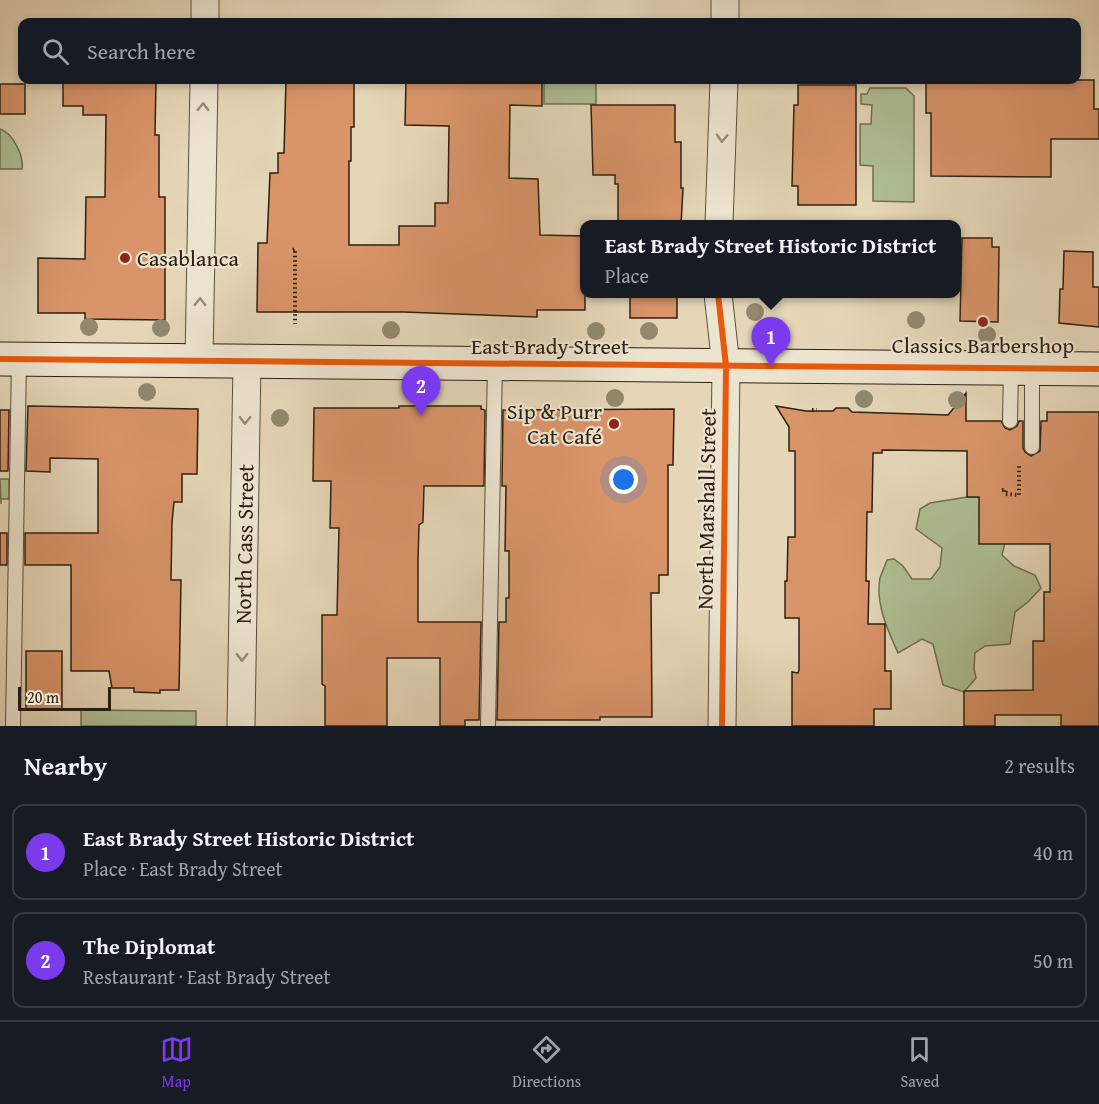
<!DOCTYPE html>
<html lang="en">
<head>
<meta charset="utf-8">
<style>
	:root { --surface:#171b24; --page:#20242c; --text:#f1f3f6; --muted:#9ea1a6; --line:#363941; --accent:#7c3aed }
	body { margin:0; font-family:"Gentium Book Plus",serif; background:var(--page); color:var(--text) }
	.scale { position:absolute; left:18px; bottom:15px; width:93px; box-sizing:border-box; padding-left:6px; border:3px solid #2d2011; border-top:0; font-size:16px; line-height:21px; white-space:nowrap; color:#2d2011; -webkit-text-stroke:4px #ede4d0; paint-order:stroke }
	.you { position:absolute; left:624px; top:480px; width:21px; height:21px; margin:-15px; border:4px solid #fff; border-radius:50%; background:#1a73e8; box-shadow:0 0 0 9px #1a73e833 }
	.badge { display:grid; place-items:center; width:39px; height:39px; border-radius:50%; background:var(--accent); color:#fff; font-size:20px; font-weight:700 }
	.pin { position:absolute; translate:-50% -50px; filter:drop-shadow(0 2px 3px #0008) }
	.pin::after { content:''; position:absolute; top:32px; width:21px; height:18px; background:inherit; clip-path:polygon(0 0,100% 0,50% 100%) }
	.popup { position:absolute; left:580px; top:220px; width:381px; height:78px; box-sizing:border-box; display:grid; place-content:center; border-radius:12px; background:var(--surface); filter:drop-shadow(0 2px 4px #0005); font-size:20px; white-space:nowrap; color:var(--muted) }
	.popup b { font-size:22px; color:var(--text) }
	.popup::after { content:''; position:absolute; left:50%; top:100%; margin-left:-12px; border:12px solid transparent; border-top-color:var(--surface) }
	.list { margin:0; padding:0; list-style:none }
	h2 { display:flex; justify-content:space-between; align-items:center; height:78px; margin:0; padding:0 24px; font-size:26px }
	h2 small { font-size:20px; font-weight:400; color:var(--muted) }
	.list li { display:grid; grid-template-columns:39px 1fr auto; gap:18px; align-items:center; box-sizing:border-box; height:96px; margin:0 12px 12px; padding:0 12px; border:2px solid var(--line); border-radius:12px }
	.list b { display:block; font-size:22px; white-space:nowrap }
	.list p { margin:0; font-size:20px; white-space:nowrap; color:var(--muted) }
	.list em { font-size:20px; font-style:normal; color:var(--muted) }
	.icon { flex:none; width:33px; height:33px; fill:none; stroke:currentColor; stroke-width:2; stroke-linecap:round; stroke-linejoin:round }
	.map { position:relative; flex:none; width:1099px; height:726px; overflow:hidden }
	.search { position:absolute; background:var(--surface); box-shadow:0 3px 9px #0003; left:18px; right:18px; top:18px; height:66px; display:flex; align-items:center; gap:15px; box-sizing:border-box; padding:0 21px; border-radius:12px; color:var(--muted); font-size:22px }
	.sheet { height:294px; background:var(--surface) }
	nav { display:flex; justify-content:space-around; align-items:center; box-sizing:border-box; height:84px; border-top:2px solid var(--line); background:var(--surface); font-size:16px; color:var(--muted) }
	nav a { display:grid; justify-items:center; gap:3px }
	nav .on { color:var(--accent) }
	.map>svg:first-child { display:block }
	.green { fill:#aebf93; stroke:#6e7052; stroke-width:1.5 }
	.building { fill:#d99469; stroke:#2d2011; stroke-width:1.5 }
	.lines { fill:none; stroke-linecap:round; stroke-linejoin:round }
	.lane-casing { stroke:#5b4e3a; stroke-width:16 }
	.street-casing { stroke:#5b4e3a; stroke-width:29 }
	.secondary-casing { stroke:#2d2011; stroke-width:35 }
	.path { stroke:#2d2011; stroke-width:4; stroke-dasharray:1.5 3; stroke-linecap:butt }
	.lane { stroke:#ede4d0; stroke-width:14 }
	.street { stroke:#ede4d0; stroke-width:27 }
	.secondary { stroke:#ede4d0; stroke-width:33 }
	.cycleway-casing { stroke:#ede4d0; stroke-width:10 }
	.cycleway { stroke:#e8590c; stroke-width:6 }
	.tree { fill:#91886e }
	.oneway { stroke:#978c7a }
	.poi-dot { fill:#8f2418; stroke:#ede4d0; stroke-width:2 }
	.labels { text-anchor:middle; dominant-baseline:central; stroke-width:4.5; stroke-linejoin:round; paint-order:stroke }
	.poi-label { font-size:22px; fill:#2d2011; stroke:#ede4d0; text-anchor:start }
	.street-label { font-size:22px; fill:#2d2011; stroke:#ede4d0 }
</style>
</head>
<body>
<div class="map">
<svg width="1099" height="726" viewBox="0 0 1099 726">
	<rect width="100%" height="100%" fill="#e4d6b7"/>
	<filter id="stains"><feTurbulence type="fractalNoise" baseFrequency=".00333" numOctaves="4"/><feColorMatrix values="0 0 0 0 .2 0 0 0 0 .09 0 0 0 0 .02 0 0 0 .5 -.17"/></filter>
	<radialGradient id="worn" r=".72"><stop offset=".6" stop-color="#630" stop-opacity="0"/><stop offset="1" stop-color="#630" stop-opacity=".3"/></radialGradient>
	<path class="green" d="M544,80h52v24h-52z
		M870,88h36l8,8v106l-41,-1v-35l-13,-1v-41h11l1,-19 -11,-1v-10h6z
		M0,129c13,4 24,27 22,40h-22z
		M0,479h9v20h-8v5z
		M967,497h35l7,30 -7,28 12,11 21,9 6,13 -13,14 -13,10 -5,32 -25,2 -10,7 -1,16 2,9 -12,14 -21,-7 -10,-41 -11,-5 -24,14c-10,-22 -23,-50 -18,-75 2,-6 5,-12 7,-18l7,-1 9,7 9,13h19l9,-12 2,-19 -26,-19 4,-20 10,-6z
		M81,710l115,1v15h-115z"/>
	<path class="building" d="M63,80h93l-1,55h4v62h6v123l-80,-1v-6h-47v-55l47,1 1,-62h19l1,-82h-23v-9h-20z
		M286,80h68v47h-3v34h-2v84h50v-19h36v-23h13l1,-77 -44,-1 1,-45h136v26l-32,-1 -1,73 29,1 2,56 45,1v74h-48v7l-133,-5h-147l1,-69h9l3,-70h8v-20h6z
		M926,80h168v29h5v30h-48v38l-120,-1v-63h-5z
		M0,84h25v30h-25z
		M798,85h58v120h-58v-19h-6l2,-81h4z
		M591,105h84v37h6v46h2l-2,37h-40v-4h-23v-37h-3v-9h-22z
		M962,238h30v9h7l-1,75 -38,-1z
		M1064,251l29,1v35h6v40l-40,-4 1,-34h3z
		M630,294h47v24h-47z
		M966,393v28h35l4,7 5,2 7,-4 2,-5h4v27l2,4 6,4 9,-5 1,-30h6v-9h52v314h-38v-11h-66v11h-31v-35l69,-1v-49h11v-49h6v-48h-71v-47h-12v-46l-85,-1v3h-9l-1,59h-5l-1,69h3l-1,43h17v47h6v38h-17v17h-82v-54l6,1 1,-3v-52h-14v-37h2l1,-44h7v-86h-6v-24l-13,-21 30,5h27l3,-3h12l4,4 96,3z
		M28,406l170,3 -1,65h-15v28h-8l-2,20 -1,58h10l-2,110h-19v3l-26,-1v-4h-22l-3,-17h-38v-106h-46v-32h73v-74l-48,-1v14l-24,-1z
		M399,406h82v3l4,1 -1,76h-60l-1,36 -4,3 -1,36v61h63l-2,98h-14v6h-25v-68h-53v68h-62v-40l-3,-2v-69h15l2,-87h-9l1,-47h-18l1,-73h85z
		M674,409l-1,56h-5v110h-9v18h-8l1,124h-52v3h-103l2,-98h7v-24h3v-47h-4l1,-65h-4l1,-76z
		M0,410h9l-1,61h-8z
		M0,533h7v32h-7z
		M26,651h36v59h-36z"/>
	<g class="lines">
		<g class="lane-casing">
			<path id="lane" d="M1010,421l1,-53
				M1032,447v-79
				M13,726l6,-367
				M488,726l7,-363"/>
		</g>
		<g class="street-casing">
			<path id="street" d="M205,22v-22
				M725,22v-22
				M719,224l5,-144
				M718,294l8,72 -4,360
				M199,360l5,-280
				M241,726l6,-365"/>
		</g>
		<g class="secondary-casing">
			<path id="secondary" d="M0,359l1099,10"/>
		</g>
		<path class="path" d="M293,250l2,-1v75
			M812,410h5
			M1002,490h4l-1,4 14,1v-30"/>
		<use href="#lane" class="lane"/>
		<use href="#street" class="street"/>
		<use href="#secondary" class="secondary"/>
		<g class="cycleway-casing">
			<path id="cycleway" d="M718,294l8,72 -4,360
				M0,359l1099,10"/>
		</g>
		<use href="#cycleway" class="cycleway"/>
	</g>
	<g class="tree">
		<circle cx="755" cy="312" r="9"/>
		<circle cx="916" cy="320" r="9"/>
		<circle cx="89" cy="327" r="9"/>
		<circle cx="161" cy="328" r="9"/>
		<circle cx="391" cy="330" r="9"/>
		<circle cx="596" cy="331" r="9"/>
		<circle cx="649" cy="331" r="9"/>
		<circle cx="987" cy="335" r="9"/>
		<circle cx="147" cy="392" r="9"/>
		<circle cx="615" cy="398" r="9"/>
		<circle cx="864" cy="399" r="9"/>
		<circle cx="957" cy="400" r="9"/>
		<circle cx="280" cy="418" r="9"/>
	</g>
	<defs><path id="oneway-chevron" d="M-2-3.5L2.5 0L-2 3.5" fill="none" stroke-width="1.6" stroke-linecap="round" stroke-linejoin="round" transform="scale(1.5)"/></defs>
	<g class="oneway">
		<use href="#oneway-chevron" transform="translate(203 107) rotate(-89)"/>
		<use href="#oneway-chevron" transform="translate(722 138) rotate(92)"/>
		<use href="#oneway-chevron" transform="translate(200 302) rotate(-89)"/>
		<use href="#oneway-chevron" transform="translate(245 420) rotate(91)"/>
		<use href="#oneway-chevron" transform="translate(242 657) rotate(91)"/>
	</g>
	<g class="poi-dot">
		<circle cx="125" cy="258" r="6"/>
		<circle cx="983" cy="322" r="6"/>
		<circle cx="614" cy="424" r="6"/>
	</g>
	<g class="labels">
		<g class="poi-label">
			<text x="137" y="258">Casablanca</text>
			<text x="983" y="345" text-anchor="middle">Classics Barbershop</text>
			<text x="602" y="411" text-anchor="end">Sip &amp; Purr<tspan x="602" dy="25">Cat Café</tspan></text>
		</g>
		<g class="street-label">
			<text x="550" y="346">East Brady Street</text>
			<text transform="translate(706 509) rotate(-89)">North Marshall Street</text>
			<text transform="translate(244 544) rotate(-89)">North Cass Street</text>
		</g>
	</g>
	<rect width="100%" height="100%" filter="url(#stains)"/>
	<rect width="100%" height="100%" fill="url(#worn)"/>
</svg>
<div class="scale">20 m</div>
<div class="you"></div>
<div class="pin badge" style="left:771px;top:367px">1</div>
<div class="popup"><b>East Brady Street Historic District</b>Place</div>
<div class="pin badge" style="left:421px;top:416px">2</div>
<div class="search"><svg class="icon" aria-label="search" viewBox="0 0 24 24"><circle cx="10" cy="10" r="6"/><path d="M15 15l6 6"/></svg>Search here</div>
</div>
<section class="sheet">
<h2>Nearby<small>2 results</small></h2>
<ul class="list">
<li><span class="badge">1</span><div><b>East Brady Street Historic District</b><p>Place · East Brady Street</p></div><em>40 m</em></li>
<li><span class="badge">2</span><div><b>The Diplomat</b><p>Restaurant · East Brady Street</p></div><em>50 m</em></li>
</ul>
</section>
<nav>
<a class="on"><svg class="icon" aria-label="map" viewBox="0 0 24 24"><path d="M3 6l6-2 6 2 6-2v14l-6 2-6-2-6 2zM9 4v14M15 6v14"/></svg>Map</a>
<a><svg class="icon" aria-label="directions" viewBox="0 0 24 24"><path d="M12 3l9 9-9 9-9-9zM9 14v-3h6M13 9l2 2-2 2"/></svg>Directions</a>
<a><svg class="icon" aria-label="saved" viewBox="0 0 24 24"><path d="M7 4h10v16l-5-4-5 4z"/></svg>Saved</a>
</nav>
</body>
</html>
